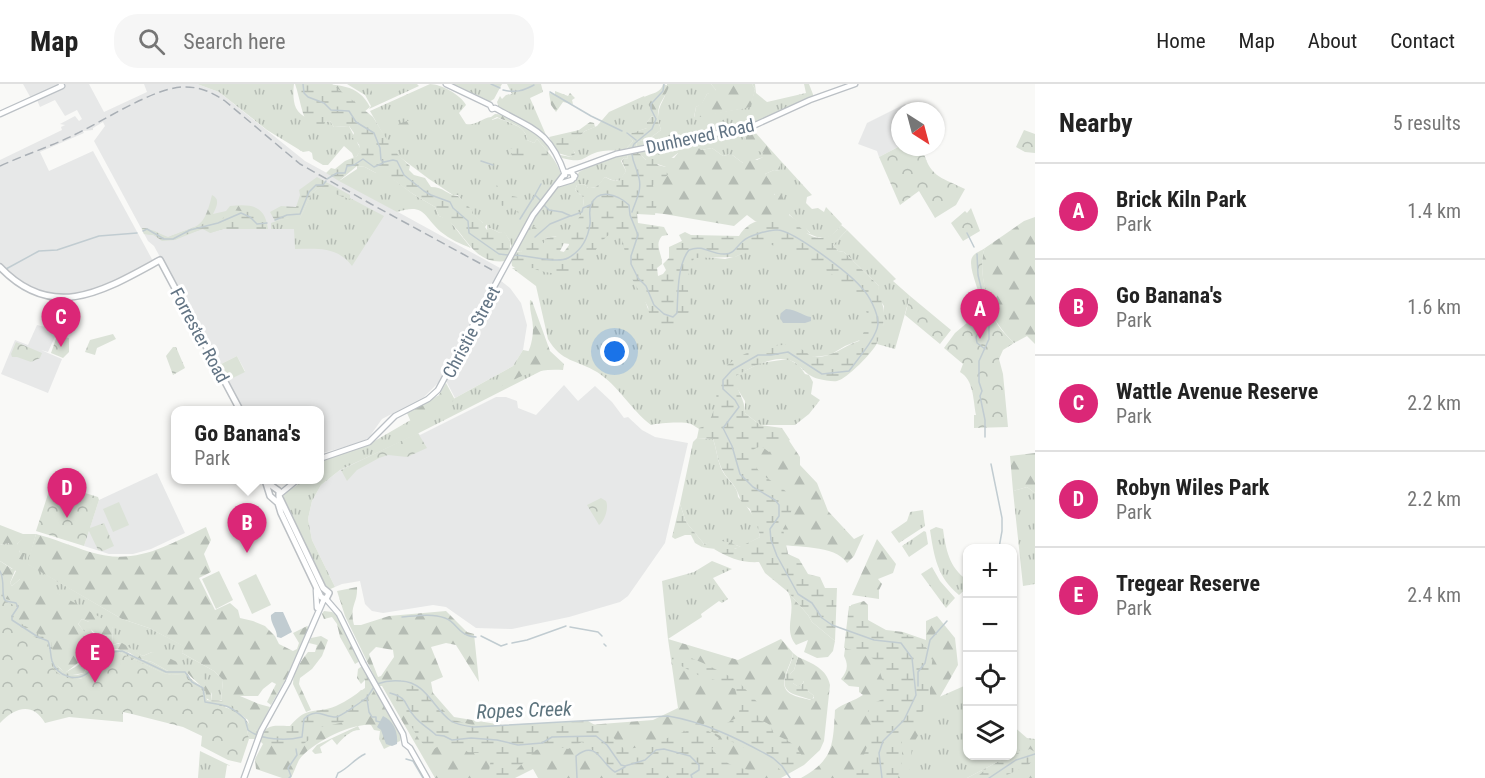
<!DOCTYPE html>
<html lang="en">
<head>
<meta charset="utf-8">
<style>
	:root { --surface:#fff; --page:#f6f6f6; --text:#222; --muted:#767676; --line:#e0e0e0; --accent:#db2777 }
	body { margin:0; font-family:"Roboto Condensed",sans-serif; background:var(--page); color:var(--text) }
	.controls { position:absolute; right:18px; bottom:18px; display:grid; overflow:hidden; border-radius:12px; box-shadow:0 2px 4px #0004 }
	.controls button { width:54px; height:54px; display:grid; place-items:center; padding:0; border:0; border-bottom:2px solid var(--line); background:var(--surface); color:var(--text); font:30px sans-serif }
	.compass { position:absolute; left:891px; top:18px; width:54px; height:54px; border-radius:50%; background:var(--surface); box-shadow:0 2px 4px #0004; rotate:144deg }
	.you { position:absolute; left:615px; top:268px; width:21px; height:21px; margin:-15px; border:4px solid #fff; border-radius:50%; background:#1a73e8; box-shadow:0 0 0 9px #1a73e833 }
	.badge { display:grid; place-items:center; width:39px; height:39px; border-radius:50%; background:var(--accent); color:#fff; font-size:20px; font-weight:700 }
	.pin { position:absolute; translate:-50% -50px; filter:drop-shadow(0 2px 3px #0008) }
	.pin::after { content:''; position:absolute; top:32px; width:21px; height:18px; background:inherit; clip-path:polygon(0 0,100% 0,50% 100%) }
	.popup { position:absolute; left:171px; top:322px; width:153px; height:78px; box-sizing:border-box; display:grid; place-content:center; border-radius:12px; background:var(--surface); filter:drop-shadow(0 2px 4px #0005); font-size:20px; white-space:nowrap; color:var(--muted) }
	.popup b { font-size:22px; color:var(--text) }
	.popup::after { content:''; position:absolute; left:50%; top:100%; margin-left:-12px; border:12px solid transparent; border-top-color:var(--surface) }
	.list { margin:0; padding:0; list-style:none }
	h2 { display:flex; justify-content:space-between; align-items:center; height:78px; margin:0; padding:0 24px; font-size:26px }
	h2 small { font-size:20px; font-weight:400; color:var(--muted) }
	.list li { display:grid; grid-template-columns:39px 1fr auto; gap:18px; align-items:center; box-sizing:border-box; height:96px; padding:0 24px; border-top:2px solid var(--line) }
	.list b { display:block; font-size:22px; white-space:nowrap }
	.list p { margin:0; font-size:20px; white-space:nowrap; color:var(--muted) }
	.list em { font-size:20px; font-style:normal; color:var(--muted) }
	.icon { flex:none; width:33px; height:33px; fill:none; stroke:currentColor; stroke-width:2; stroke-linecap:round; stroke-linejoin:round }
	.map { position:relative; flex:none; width:1035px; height:694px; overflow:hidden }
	header { display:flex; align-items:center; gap:36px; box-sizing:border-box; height:84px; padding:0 30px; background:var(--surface); border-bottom:2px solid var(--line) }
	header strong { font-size:28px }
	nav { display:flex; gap:33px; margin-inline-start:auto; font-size:21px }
	.search { width:420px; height:54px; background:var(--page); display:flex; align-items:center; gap:15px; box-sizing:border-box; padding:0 21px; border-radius:24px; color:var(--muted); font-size:22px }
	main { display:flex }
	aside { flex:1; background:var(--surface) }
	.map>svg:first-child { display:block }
	.built { fill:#e7e8e8 }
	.grass { fill:url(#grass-tufts) }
	.forest { fill:url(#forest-firs); fill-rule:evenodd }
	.wetland { fill:url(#wetland-marsh) }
	.park { fill:url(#park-crowns) }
	.pitch { fill:#dbe2d7 }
	.water { fill:#c1ccd1 }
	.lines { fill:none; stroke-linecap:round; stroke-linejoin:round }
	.stream { stroke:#c1ccd1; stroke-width:1.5 }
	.secondary-casing { stroke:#bbc0c5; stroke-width:7 }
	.primary-casing { stroke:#bcc0c4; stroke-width:8 }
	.secondary { stroke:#fff; stroke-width:4.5 }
	.primary { stroke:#fff; stroke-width:5 }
	.rail { stroke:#a9afb5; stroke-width:1.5; stroke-dasharray:9 4.5; stroke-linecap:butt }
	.labels { text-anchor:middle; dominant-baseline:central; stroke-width:6; stroke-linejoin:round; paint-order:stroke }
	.street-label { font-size:18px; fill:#627484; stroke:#fff }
	.water-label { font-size:20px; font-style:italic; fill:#5d747e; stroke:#fff }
</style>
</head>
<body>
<header>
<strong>Map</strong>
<div class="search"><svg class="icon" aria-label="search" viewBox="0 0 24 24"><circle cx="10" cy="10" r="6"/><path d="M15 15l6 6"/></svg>Search here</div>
<nav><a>Home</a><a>Map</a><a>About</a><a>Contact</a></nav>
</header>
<main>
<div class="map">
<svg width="1035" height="694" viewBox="0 0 1035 694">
	<defs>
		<pattern id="grass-tufts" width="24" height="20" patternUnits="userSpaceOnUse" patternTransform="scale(1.5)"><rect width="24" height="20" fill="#dbe2d7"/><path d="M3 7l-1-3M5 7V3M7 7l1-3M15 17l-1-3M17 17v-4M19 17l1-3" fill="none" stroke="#b5bcb4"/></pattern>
		<pattern id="forest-firs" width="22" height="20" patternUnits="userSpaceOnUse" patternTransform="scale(1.5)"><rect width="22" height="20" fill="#dbe2d7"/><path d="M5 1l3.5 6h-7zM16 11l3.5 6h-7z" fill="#b5bcb4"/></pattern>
		<pattern id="wetland-marsh" width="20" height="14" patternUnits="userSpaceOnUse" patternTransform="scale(1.5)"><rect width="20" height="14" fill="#dbe2d7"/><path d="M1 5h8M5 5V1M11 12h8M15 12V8" fill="none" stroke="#b5bcb4"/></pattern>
		<pattern id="park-crowns" width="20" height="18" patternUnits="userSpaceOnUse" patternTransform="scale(1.5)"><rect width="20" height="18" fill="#dbe2d7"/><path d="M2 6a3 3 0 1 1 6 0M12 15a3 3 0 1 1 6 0" fill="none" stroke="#b5bcb4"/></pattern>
	</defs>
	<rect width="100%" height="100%" fill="#f9f9f7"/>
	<path class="built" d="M23,0h66l15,28 43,-20 -3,-8h53l22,8 86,69 195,107 -4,9 14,11 11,15 6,22 -4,25 -10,16 -58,32 -11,-21 -20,20 -42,22 -12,17 -7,6 -44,12v-44h-76l-16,-29 18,-10 -8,-15 -18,9 -65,-119 -6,-5 -54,-100 11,-15 -2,-4 -10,6v2l-10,1 1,2 -44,19 9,19 44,-20 60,110 -47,26 -21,7 -23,1 -16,-2 -21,-9 -25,-20v-104l62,-30 -1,-3 4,-2 -5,-1 15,-8 4,5 3,-2 -5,-9 -12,6 -10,-16 -15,7 -3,-7 -4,2z
		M905,20l6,7h-11v35l-21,11 -2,-6 -19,-7 9,-21z
		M37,241l21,5 -10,22 -7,-2 21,9 -14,34 -47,-19 14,-34 13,5z
		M564,301l14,16 17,-15 17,16 12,16 4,-1 14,13 13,7 33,6 -23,100 -37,53 -8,6 -51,15 -57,12 -36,-1 -30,-21 -13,-2 -50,8 -11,-2 -7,-7 -5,-23 -18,3 -7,3 -23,-47 -4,-21 4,-18 9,-16 19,-15 78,-37 2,2 76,-38h10l11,4 1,7 18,7z
		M157,389l28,60 -34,16 -18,5h-24l-25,-8 15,-46z"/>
	<path class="grass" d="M197,0h97c-1,7 -1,18 2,24 6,11 22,16 34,13l4,6 15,-1 12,24 -4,6 -3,2 -2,-5 -8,-7 -16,19h-5l-10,-6 -1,-6 -3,-2 -6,1 -36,-22 -48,-38z
		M347,0h70l2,2 -50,23 2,-3 -6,-11z
		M430,0c11,0 31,11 36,21l-7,8 7,11c10,2 16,-6 25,-7l1,3 6,-2c11,5 29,8 29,22l7,3 3,-4c10,12 19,20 24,35l-6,10 3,3 17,-7 4,-8 11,-6 37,-13 1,6 -4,-1 -3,3 5,10 -6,10 -8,-1 -7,-3c-5,6 -7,12 -17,11l-4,-4 -7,1 -2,5 9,8 -2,16 -12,30 -9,-1 -5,-7 -10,2 -2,6 -4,-3 -16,6 -3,5 -5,-1 -5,-4 -1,-6 -6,-9 -4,1 -10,-5 -3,2v-7h-4l-12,-10 -13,-18h-5l-24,-16 -36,-27 -23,-41z
		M450,0h52l-8,15 -5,3z
		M507,0h34l2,8 -13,6 16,37 -14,-10 -33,-17 -2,-6 3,-6 2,3 4,-4 6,-1z
		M667,0h44l5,6 -1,2 -8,2 -5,10 -6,3 -2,10 56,-10 5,-18 -3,-5h3l1,9 11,9 39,-9 -2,-9h5l5,13 -61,27 -117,24 1,-6 13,-4 11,-8 -3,-10 -6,-4 -5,6v6l-20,7 6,6 -7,8c-7,2 -16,1 -23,2 -21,3 -15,14 -41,7l-2,-3 11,2 4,-4 -4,-6v-4l14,-12 12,-5 12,-14 35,-16 14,24c0,-19 9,-19 9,-36z
		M743,46l2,9 19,14v4l-21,6 -12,-9 -8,2 -11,-8 -11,2 -7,-7 -16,2v8l-8,6 -4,8 -20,-7 -10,-10z
		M780,76l32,35 -5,2 -1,6 6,6 6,-1 6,4 2,-5 16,17c-12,16 -17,17 -35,9h3c-7,-9 -15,-12 -22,-20 -11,-11 -17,-25 -23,-39l9,-4 6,1z
		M357,82l8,1 11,6 8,-1 29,22 22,13 4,9 9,3 23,29c-11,-4 -21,-9 -30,-16 -18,-16 -16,-29 -44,-20l-58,-31 18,-12z
		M320,103l30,11 34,18 -32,50c-15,-20 -35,-17 -57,-17l-1,-20h-23v-6c10,-4 19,-6 29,-5l12,-25z
		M631,139l10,66 7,20 13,12 23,-31 5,-35 36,4 12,-3 27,-15 23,4 60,29 36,52 1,-20 -6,-9 1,-11 -35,-34 -6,-1 -5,-6 14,-15 49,49 -3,2 17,15 -15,53 -18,-5 3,-12 -35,14 -15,9 -16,2 -21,-6 -52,12 -16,38 -21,31c-5,-3 -9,-6 -13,-8 -8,-3 -32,-1 -40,1 -20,-15 -32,-39 -54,-53 -20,-12 -36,-10 -49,-33l-12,-53 -24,-18 22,-2 72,-34z
		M523,266l10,2 10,18 -128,65 -75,35 -19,15 -9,16 -4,18 4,21 23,47 -7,3 -45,-92 2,-6 11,-6 5,-6h18v-19l47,-15 43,-25 37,-18 67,-37z
		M788,275l11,6 6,9 4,1 4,7 -2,12 9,6 -11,14 -14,11h-35l-15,-12v-12l-10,-16 1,-10 25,-12z
		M697,354l16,1c4,11 4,22 10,33 5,9 15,14 15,25 11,11 20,24 22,40l-19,10c-13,-5 -23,-7 -37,-3l-18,-22 -6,-18 13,-62z
		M1027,403l8,6v91l-12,2 -10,-95z
		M923,426l2,16 -26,17 -8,-11 16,-11 3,-9z
		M936,443l7,2c3,21 6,38 24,51v8l-8,7c-22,-18 -25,-39 -29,-65z
		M924,447l2,1 2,12 -19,13 -7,-11z
		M23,450h13l-8,30 94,55 27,9 35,18 -2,7 32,18 9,9 -2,20 -10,1 1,-7 -5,-10 -55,-32 -9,4 -24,-13 -7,2 1,-17 -55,-34 -38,-15 -8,7 -2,-3 6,-12 -16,-10v-16l8,-2 12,10 -3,-9 6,-6z
		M712,477l20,8 -19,9 15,21 -6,4 -3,-2 -18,13 1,3 -34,22 -6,-58 32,-9z
		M932,483l8,14 15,17 -9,10 -25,-34z
		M82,535l7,3 3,10 18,13c-7,3 -19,6 -22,13 -2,6 -1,10 -4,15l-12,2 -7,-2c5,-4 14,-7 18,-12 9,-12 4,-28 -5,-37z
		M964,602l3,3 1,67h41l-42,22h-69l32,-77z
		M358,642l2,4c-10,0 -17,8 -23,15l-5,-6 -12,8 2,6 -7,1 -3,-3 5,-6z
		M1013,642l14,12 8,1v39l-22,-24z
		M200,667l31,15 -4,-1 -2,13h-27z"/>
	<path class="forest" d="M311,0c25,0 48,0 59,23l-6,5z
		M663,0l6,2c-5,16 -12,15 -11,35l-14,-24c8,-4 17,-4 19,-13z
		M711,0h41l3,5 -4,18 -57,11 2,-11 6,-4 5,-9 9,-4z
		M555,7l13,5 2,-3 5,5 -3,2 1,4 -10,-2 -7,10 -5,-7 -2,-12 6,1z
		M495,30c19,0 46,19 54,35l-1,3 -11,-13 -3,4 -7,-3c0,-14 -18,-17 -30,-23l-6,3v-3z
		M417,34v4l-11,11 -1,6 -4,2 -13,-14z
		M754,47l26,29v11l-6,-1 -9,4 10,14 -1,7 7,-1 8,16v5l15,10 6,9 -55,-13 -8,-6 -13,11 -70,-12 -29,-3 23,-46 8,2v-10l8,1 4,-5 -1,-8 17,-2 7,7 11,-2 11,8 8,-2 12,9 2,-8 12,5 6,-3 1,-4c-12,-4 -18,-7 -20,-21z
		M212,111c9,4 4,13 1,19l13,-3 4,-5c21,-2 35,-1 38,23h-45l-13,4v-2l-8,-2 -27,11h-13l-9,-5 -9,-1 -2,-6 13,3 12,7c31,-14 36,-6 45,-43z
		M1035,133v127l-8,-8 -13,7c-7,-7 -13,-14 -18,-22 -9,-15 -19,-57 -11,-73l39,-27z
		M530,216l2,1 18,50 14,13 -1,6c-33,-2 -45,8 -73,22 23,-17 43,-33 43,-64 0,-9 -4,-18 -3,-28z
		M446,299l9,17 -44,22 -4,-9 32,-18z
		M744,355h44l12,18v8l17,18 11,28 26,28 10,-5 -10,22 -7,7c-12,-19 -52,-15 -72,-19l-27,-65z
		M1035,369v40l-8,-6 -14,4 -3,-35z
		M0,441l23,9 1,4 -7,6 2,2 5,-2 1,2 -6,4 1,3h5l-3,7 -11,-4 -2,-13 -9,2z
		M206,443l5,13 -7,14 7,18 -12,6 16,32 15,-7 8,7 2,8 13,3 12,5 10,10 4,8 14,7 4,-2 2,-6 -6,-10 14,-7 3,2 -12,29 -27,48 -4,-3 9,-18 -4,-2 -9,7 -5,7h-18l19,8 11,3 -12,25 -8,-5 -2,-7 -27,-20 2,-20 -9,-9 -32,-18 1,-7 -34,-18 -27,-9 -95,-55 9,-30c19,5 35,12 54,18 45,14 76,-6 116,-25z
		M877,455l19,25 -3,9 -15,6 4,5 -3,6v9l-27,-4z
		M715,456l13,2 13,5c-11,5 -27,2 -39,0l2,-3z
		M0,477l12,8 4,-1 -6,15 2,3 8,-7 9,-2 81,46 3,5 -1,17 10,-2 21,13 9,-4 7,1 44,22 2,8 7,-1 -1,19 -5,-3c0,-12 -13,-17 -20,-27h-18l-16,-9 -15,-4 -7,-5 -13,-4 -18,1 10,-5 -21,-18 1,-5 -7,-3 -4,5 12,14 -3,12 1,5 -23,18 -9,-9 -4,3 27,13c16,-7 7,-15 17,-26l22,-2 45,21 8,2 14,-1 17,16 3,13h11l11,4 -154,-18 -73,-50z
		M357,503c1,17 -8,18 -3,38h7l28,-9 57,-5 21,21 7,2 5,48 -23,-37 -10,-2 -15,4 12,30 -12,5 2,11 21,24 110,18 24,-10 65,-5 25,-12 -10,-69 70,21 43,-21 12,14c-1,12 -18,32 -2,41 5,3 13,4 19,6l4,-2v-2l-6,-5 -4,-10 -3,5h-4l-4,-3 -3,-9 4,-4 4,-13c14,6 29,12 32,28l-6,56 -4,9 -16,15 -23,13h-243l-5,-9 -18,9h-80l-53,-92h-3l-34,-70 -8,-25zM376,563l17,3 1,7 -13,19 -3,1 -9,-23z
		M788,508l20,23 4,7 23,19 -2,10 -5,6 -11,1 -13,-6 4,-12 -12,5c-14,-16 2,-34 -8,-53z
		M864,517l4,4v15l18,10 17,2 23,8v-19l11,-5 18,22 3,27 -46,81 -3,32h-108c33,-18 32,-34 34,-68 9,-7 19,-9 28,-15l-4,-3v-5l-10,-1 -8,-7c6,-8 8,-13 3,-23l7,-51z
		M324,527l8,1 6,4 22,45 -5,3 -15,-27 -3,-13 -5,-7 -8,2 -2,-5z
		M321,552l7,4 -6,16 -10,13 -12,9 -1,6 12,26 -5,2 -13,-28c0,-12 8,-23 15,-32h7l2,-7 -8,-2 2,-5z
		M362,582l10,16 29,55 -1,4 -16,8 -5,-10 1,-8 -6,-1 -3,-5c-20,-2 -61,19 -72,35 -3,6 -5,12 -8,18h-9l-26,-9 -1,-10 10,-19 40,-9 41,-26 15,-15 7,1 -3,-11 -4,4 -4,-6 1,-9z
		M1035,658v36h-68l42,-22h3l1,-2z"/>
	<path class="wetland" d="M295,0h37l41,33 21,34 16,15 -1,4 5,5 11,3 6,9c13,0 16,8 27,9l14,14v3l11,10h5l-3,4 2,3 3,-2 10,5 4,-2 6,10v6l2,2 -6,12c-37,5 -41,-36 -67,-45l-4,-9 -22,-13 -29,-21h-8l-11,-6 -8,-1 -18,15 -13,-8 5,-5 4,1 10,-8 12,-5 3,-6 -1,-6 -7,-6 2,-5 -5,-7 -15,1 -4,-6 -5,1 -2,6 -14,-1c-8,-14 -9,-29 -14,-43z
		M652,32l6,4 3,10 -11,8 -13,4 -1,5 -10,2 7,-8 -7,-6 21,-7v-6z
		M590,38l4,1 1,4 -10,4 -14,13 4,10 -4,3 -13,-4 -9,-16 30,-7z
		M526,61l18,4 4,7 -10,1 -7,-4 -3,8 -8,2 -6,-4 -3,2 1,-8 -3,2v-6z
		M636,66l10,10 5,-4 5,2 1,6 11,10 -5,7 -10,4 1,6 4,4 -3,20 -18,-1 1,9 26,4 4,8 -6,1c-8,9 0,17 0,28l-5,4 1,8 5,-2 3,-4 -3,-6 6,-6v-11l13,-6 -3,-6 6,-3 6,3 48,1c11,-19 35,-21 55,-13 4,1 7,6 11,9 13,10 27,7 36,-7l6,5 -14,15 5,6 6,1 35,34c-1,13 6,18 5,31 0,8 -4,19 -7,26 -4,9 -30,36 -40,38 -4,1 -13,-1 -18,-2 -16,-4 -18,-16 -30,-19 -17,-5 -38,8 -52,15 -3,16 8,21 8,38l15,12 22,3 8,12 -21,12 -8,-6 -7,3c-8,42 62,28 29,80l5,25 11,5 9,15 12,3 5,11h12l-2,53 -23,-19 -4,-7 -20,-23 -23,-19 -6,-11c-17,1 -30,-4 -45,-13h21l25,-12c-1,-11 -8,-18 -10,-28 -10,-5 -9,-10 -13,-18 -3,-8 -11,-13 -14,-20 -6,-10 -6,-21 -10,-32l-16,-1 2,-10 9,-3c2,-6 5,-12 7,-18 4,-13 -3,-19 7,-35 11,-19 54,-32 75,-25 7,2 12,10 20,10 15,0 27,-11 42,-16 14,-25 9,-21 2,-45l-11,-4 -17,-17 -25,-16 -36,-14 -14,1 -23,11 -41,1 -7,21 3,32 -13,15h-15l-12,-7 -2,-12 -17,-30 -11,-46c-22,3 -24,26 -39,39 -3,3 -9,4 -13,6 -11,-3 -26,-3 -35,-8l-14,2 -7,-4 -1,-7 5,-7h5l7,-17 6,-9 7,7 -3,3 6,8 1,-5c7,-3 14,-4 21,0l-6,12 4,1 5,-7 -1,-12 2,-5 12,-14 2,-16 -9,-8 2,-5 7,-1 4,4c10,1 11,-5 17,-11l6,3 8,1 7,-10 -4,-10 2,-3 4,1 -1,-6z
		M317,93l33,18v4c-12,-3 -19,-8 -30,-12l-8,6 -12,25h-10l-15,3 -5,-9 11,-6 15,1 4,-12 -1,-5z
		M497,101l2,5 12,8 1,-2 5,1 4,8 4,2 2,6 -5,4 -14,-15 -5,4 -5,-2 3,-8 -9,-5v-4z
		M231,126l19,2 8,9h8v8h-43l-13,4 -7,-4 -27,9 -1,2 -13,1 -8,-6 -10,-1 -2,-6h4l22,9 43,-16 11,-2z
		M680,420l6,18 18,22 -2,3 -7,-4 -4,-8h-6l-10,4 -3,-2z
		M0,485l5,8 -2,18 3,4 11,3 2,4 -5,10 1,4 36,21c2,6 1,13 4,19 4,12 18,18 29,13 5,-6 3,-14 9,-20l6,-3h24l14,8 15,4 16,9h18l5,8 14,10 2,11c5,1 11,0 15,1 18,5 23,22 36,31l-2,7h-7l-3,-14 -19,-18 -11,-4h-11l-3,-13 -14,-10 -3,-6 -14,1 -8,-2 -45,-21 -22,2c-6,7 -4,15 -10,23 -20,8 -42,-8 -37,-30l-4,-6c-15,-3 -20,-13 -33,-19l-1,-8 4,-7 -15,-9 2,-19z
		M849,522h3l16,16 18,9 30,6 17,18 -3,23v23l-28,40v21l-4,16h-53l23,-11 -4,-12 11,-29 -8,-9 2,-12 21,-9 -5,-8 -5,-16 6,-6 -23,-13 -19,-5z
		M672,566l31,13 34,17 21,23 -1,9 3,9c9,1 12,6 14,14 14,4 23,10 29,23l-7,9 -13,5 -14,-12 -65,-32 15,10 -7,11c15,19 27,18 48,24l1,5h-86l-1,-6 -23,6h-38l1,-4c-9,-12 -19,-23 -32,-32l-14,7 -15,-4 -17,5 -28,28h-16l-3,-7 2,-13 -10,-5h-12l-12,-9 -17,1 -9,6 -11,-10 -34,-58h20l14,6 34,31 22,6 112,-5 22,13 14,15c28,-1 51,-17 78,-22l4,-7 17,5 15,-8 2,-10 -5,-18 -20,-9 -15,-4 -28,-15z
		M793,569l5,4 -4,13 -4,4 4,5 -1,4 4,3h4l4,-6 3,11 6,5 -2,4c-5,-1 -8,-3 -13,-4 -28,-7 -7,-27 -6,-43z
		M360,587l10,7 4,12c-12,24 -16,30 -43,35 -7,2 -13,1 -19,3l-3,12 -10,7 -36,-3 -4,-4c7,-17 14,-14 31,-14 19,-22 24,-11 46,-20 11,-5 20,-12 29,-18v-8z
		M1030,665l5,3v7l-8,7 -27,12h-24c15,-15 34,-23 54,-29z"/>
	<path class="park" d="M1024,46l11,4v19l-10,-1 -9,-5z
		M900,62l22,1c8,30 16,29 43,42l-9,16 -21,13 -16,-27 -19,14 -21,-48z
		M971,124l9,23 -17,10 -12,-18 14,-12 2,2z
		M985,164c-8,17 2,52 9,69 4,11 13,19 20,26l-11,7 -4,9 4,15 5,53 -34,1v-13h2c-3,-15 -2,-35 -16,-43l3,-8 -19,-16 11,-15 26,-22c3,-15 -16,-45 -8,-55 3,-4 8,-5 12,-8z
		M910,212l41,34 -11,14 -35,-29z
		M113,250l3,5 -19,9 -2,7 -10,-3 5,-12z
		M57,252l12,2v14l-6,6 -12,-5z
		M16,258l26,11 -2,5 -9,4 -14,-5h-5l-1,-3z
		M173,263h3l9,21 -12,7 -7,-19z
		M418,349l9,15 -20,9 -19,-2 -9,3 -22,12 -10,11 -6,-11z
		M56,400l42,13 1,3 -9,28 14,-5 10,23 -11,5 -5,-1 -9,-19 -5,15 -48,-15 14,-43z
		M601,414l5,3c3,6 -1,20 -7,24l-12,-20z
		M0,514l3,3 11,4 1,3 -5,10 2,4 8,4 11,10 17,6c2,8 0,17 4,24 7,13 22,16 34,11 6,-8 4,-16 10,-23l22,-2 45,21 8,2 14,-1 3,6 14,10 3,13c20,3 23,3 40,17l4,19 -8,24 -13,-3 -27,-14 1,-10 -19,-9 -51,-13 -9,-2v10l-54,-5 -24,6c-12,-21 -30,-16 -45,0z"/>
	<path class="pitch" d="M368,0h44l-35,18z
		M237,272l8,16 -18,9 -8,-16z
		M119,418l10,23 -16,7 -10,-23z
		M219,487l14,29 -17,9 -14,-30z
		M256,490l15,31 -19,9 -14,-31z"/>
	<path class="water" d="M786,225c12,1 17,7 25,8v4l-6,2h-22l-3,-5 1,-5z
		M275,528h8l9,20 -11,6 -4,-1c0,-8 -7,-14 -6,-22z
		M383,632c11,5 15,16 14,28l-5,2 -6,-2 -5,-14 -4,-3z"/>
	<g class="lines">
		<path class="stream" d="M303,0l1,9 4,4 16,6 7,7 18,1 7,11 18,11 6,15 1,12 3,2 9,-2 4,1 7,14 20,16 7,4 19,7 3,6 15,13 1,12 30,21 9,1
			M491,0l9,4
			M503,6c12,3 20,1 31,-5
			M550,8l41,24 31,15
			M627,49l9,7
			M632,65l2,-5 18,-15 4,-10 -5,-10v-5l12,-13 1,-7
			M481,77l12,4
			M327,95l10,-6h8l2,-7 7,-1 9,-6 11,8 9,-4
			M541,117l-6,-6 6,-11
			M543,120l6,6 13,2 9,4 11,-4 1,-4 7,-3
			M632,128c4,-12 10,-22 7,-34 -2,-10 -6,-14 -7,-24
			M520,135l15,-24
			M275,136l12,-5 13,-1 9,-22 7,-7h7l3,-4
			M143,147l4,-2 17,10h9l17,-9 28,-7 23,-10 9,4 7,7 10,-1
			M967,149l7,14
			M535,153l15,-13 20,-8
			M977,170l1,21 11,45v19l-10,22v21l3,9 -2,5 5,24v17
			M513,171c14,0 44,9 55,3 13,-7 20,-20 22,-34 1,-7 -2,-12 1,-19 7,-18 27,-10 38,0l1,10 8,20 -7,21v8l7,14 8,8 8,19 10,9 9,3 4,-4c1,-18 0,-48 12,-63 14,-6 23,5 36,4 9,0 12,-8 18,-13 5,-5 27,-12 35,-11 16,1 71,43 83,57 8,8 17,25 17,37 -1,13 -21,36 -29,47l-27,3 -34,-22 -17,3h-13l-26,15 -9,10v9l12,11 4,7 -16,21 9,18 8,28 13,13 22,13 4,5v11l-9,13 1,11 6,16 21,38 14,9 10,15 10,7 42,15 27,3 11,15 4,37 -12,25 -21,21 -4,12 3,25
			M6,185l33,-18 18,-1 42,-14 38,-3
			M980,238v8l-4,7 1,6 8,6
			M991,380l11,54v13l-3,17
			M0,487c6,12 0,26 6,30 3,1 7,1 10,2l2,4 -6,9v4l26,17 10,4c3,7 2,13 4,20 5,15 24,22 37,11v-13l4,-5 29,-3 44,21h19l7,10 11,6 2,14c21,4 22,1 40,17l3,11c13,10 38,11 54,7l2,-18c12,-12 20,-2 32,-2 4,0 25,-15 29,-18 4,-3 6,-8 9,-12
			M402,533c13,-1 30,-4 43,1 12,4 13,18 31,19
			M570,543l28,5 4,4
			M481,552l20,10 6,-2
			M512,559l15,-3 39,-14
			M604,560l2,2
			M377,600c8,-3 15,-4 24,-3 25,1 32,27 50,40 6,4 15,5 23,6l194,-11c37,6 73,24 105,42l9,8 8,12
			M918,602v-14l7,-9 5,-23 17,-19
			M390,609c19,5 14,12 24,23 6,8 15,12 22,19l8,1 8,4 19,-2 26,2 21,5 24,-2 10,-6 44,-1 11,9 14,20 4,1 20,-6 11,-10 8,-1 26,7 9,9v5l-8,5 1,3
			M367,615l2,13 3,5h4v4l4,1
			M406,675l7,2 10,17
			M289,694l2,-2 -3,-8 9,-13 -1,-6
			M336,694l2,-5c11,-5 16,-14 27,-19
			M577,694l-1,-22c21,-17 25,8 39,16l10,-5
			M989,694l27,-18 19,-6"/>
		<g class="secondary-casing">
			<path id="secondary" d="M446,0l44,21 2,4 3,-1c37,21 55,22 70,67
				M0,30l62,-28 -1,-2
				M570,87l46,-17 137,-28 57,-26 45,-16
				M559,100l13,-4 3,-4
				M319,375l50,-17 26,-26 33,-17 10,-9 95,-175 33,-43h6l2,6
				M280,410l17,-14
				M316,506l1,18
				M326,515l13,15 24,49 40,71 2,10 5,4 17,30
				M244,694l17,-47 27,-49 36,-83"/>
		</g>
		<g class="primary-casing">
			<path id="primary" d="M0,183c53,56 105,23 160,-7l80,150
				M265,396l5,16 8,7 3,10 40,84 5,2 3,-6 -6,-5 -44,-92
				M269,396l3,6 7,5v6"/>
		</g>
		<use href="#secondary" class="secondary"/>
		<use href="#primary" class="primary"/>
		<path class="rail" d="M0,82c24,-11 49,-19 72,-30 30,-14 79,-47 110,-49 16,-1 30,5 43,14l75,63 71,40 123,67"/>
	</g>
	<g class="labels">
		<g class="street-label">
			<text transform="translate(700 52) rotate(-12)">Dunheved Road</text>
			<text transform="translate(471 248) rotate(-62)">Christie Street</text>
			<text transform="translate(200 251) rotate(62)">Forrester Road</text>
		</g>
		<g class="water-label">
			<text transform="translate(524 626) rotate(-2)">Ropes Creek</text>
		</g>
	</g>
</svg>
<div class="controls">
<button>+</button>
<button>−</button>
<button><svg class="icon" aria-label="locate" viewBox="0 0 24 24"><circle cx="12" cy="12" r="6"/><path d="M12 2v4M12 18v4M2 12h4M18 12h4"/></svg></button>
<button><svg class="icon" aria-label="layers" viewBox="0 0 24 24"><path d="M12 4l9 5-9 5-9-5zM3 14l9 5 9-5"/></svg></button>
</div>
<svg class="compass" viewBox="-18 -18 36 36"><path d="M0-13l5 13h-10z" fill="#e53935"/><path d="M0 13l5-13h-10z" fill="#767676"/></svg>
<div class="you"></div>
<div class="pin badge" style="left:980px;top:255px">A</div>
<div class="pin badge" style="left:247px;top:469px">B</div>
<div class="popup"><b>Go Banana's</b>Park</div>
<div class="pin badge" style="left:61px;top:263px">C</div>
<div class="pin badge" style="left:67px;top:434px">D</div>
<div class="pin badge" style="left:95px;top:599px">E</div>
</div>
<aside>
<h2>Nearby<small>5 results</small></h2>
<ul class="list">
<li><span class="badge">A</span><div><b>Brick Kiln Park</b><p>Park</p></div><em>1.4 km</em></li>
<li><span class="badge">B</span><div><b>Go Banana's</b><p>Park</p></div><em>1.6 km</em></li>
<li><span class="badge">C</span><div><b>Wattle Avenue Reserve</b><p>Park</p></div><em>2.2 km</em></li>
<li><span class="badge">D</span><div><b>Robyn Wiles Park</b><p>Park</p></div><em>2.2 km</em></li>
<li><span class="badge">E</span><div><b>Tregear Reserve</b><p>Park</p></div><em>2.4 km</em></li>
</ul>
</aside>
</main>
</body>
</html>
